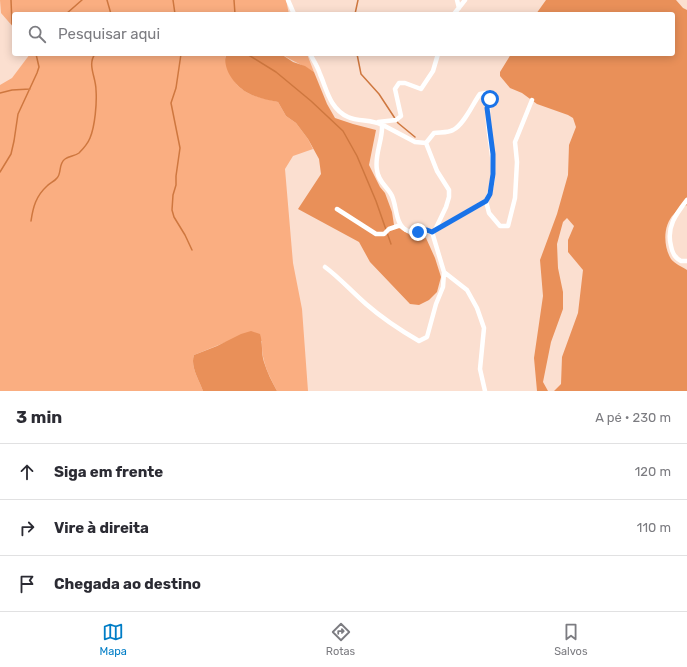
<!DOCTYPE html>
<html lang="pt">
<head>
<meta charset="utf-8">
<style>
	:root { --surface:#fff; --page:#f2f2f3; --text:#2b2b33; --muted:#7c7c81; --line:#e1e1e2; --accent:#007dc6 }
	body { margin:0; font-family:Rubik,sans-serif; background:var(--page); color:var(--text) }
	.stop { position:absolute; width:12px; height:12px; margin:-9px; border:3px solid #1a73e8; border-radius:50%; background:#fff }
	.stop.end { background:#1a73e8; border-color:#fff; box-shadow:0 1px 4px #0008 }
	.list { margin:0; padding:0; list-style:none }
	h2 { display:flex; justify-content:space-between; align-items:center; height:52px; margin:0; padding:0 16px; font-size:17px }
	h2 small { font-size:13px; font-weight:400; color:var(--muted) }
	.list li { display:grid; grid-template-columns:26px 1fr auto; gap:12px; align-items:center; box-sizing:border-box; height:56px; padding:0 16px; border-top:1px solid var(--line) }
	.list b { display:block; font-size:15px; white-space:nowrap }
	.list em { font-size:13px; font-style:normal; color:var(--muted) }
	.icon { flex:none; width:22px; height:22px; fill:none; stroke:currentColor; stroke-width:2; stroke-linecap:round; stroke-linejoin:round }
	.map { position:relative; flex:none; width:687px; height:391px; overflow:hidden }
	.search { position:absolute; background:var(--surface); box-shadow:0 2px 10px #0003; left:12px; right:12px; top:12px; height:44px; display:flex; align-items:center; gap:10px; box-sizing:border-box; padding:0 14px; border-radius:4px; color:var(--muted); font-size:15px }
	.sheet { height:220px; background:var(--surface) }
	nav { display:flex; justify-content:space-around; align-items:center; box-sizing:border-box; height:56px; border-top:1px solid var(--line); background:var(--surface); font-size:11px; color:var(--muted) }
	nav a { display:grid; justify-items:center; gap:2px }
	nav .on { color:var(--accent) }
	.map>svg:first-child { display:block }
	.green { fill:#faae81 }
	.forest { fill:#e99059 }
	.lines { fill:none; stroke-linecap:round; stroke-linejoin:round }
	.stream { stroke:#ce773f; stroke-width:1.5 }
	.street { stroke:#fff; stroke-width:4.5 }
	.route { stroke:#1a73e8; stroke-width:5 }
</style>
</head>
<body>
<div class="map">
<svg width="687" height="391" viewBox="0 0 687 391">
	<rect width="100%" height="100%" fill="#fbdfd0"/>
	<path class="green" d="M0,0h286l3,14h-275v14l-13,-15z
		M30,54h196l-1,3c3,8 6,18 10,25 10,14 28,16 43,20l8,14 10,7 12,16 5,10 -20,7 -8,13 8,94 9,46 6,82h-31c-9,-17 -16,-31 -15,-50l-36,1 -32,13c-4,11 5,25 9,36h-203v-306l12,-7z
		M281,54h26l7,18c-11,-7 -22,-11 -33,-18z"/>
	<path class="forest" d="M546,0h130l7,8 4,2v195c-4,3 -10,5 -13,9 -11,11 -11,32 -3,45 3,4 11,8 16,11v121h-133l7,-7 1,-27 16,-44 5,-43 -15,-18v-12l6,-14 -7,-8 -4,4 -6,22 1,24 5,24v17l-12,33 -8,40 5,9h-11l-3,-33 9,-62 -3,-36 17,-46 11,-39 1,-30 7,-18 -3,-9 -5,-3 -31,-11 -15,-11 -12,-5 -10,-12v-4l11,-18h162v-40h-137z
		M226,54h55l12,8 12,4 9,6 13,32 8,14 18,6 23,6 -7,35 11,22 5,6 7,19 2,13 18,11 7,-1 7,3 9,20 6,19 -4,15 -8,8 -10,5 -9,-1 -40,-42 -11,-20 -61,-33 23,-35 -2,-15 -11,-20 -12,-16 -10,-7 -8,-14c-10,-2 -21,-4 -30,-9 -13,-7 -26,-24 -22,-39z
		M251,331l9,3c3,9 1,19 4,28 3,10 8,20 13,29h-74c-4,-11 -13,-25 -9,-36l23,-9 24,-12z"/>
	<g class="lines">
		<path class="stream" d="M11,0l1,24
			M107,0l4,14
			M173,0l2,14
			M234,0l1,14
			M66,14l16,-14
			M355,14l3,-14
			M181,54l-5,34 -5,15 9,45 -4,28v9l-3,10 -1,15 2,7 11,18 7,15
			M247,54l29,18 35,29 32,30 14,25 19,45 15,43
			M357,54l4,20 18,20 19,29 17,14
			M0,93l12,-3 18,-1
			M0,172l11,-18 3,-13 4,-27 19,-41 2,-6 -3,-13
			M31,221c2,-14 5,-25 16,-35 3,-3 8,-5 10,-8 5,-5 1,-14 8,-19 4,-3 10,-3 14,-6 4,-4 9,-10 11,-15 5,-12 7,-35 6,-48 0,-13 -9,-25 -1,-36"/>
		<path class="street" d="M288,0l6,14
			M457,0l2,8
			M454,14l11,-14
			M310,54c4,7 8,13 10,20 7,16 10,35 28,43 11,5 24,2 34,8 1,15 -8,30 -5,45 1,12 11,17 15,26 5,11 3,27 14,34 7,5 18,-1 26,2l12,40 23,18 10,18 7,20 -4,41 5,22
			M378,122l18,-2 5,-4 -6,-27 4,-6h6l16,6 12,-18 5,-17
			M381,124l34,18 11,1 11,28 12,19v7l-3,10 -11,23
			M426,143l8,-10c6,-1 14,0 19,-3 11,-5 20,-27 27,-36l6,-1 4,6c-9,33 14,69 -4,102l-54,31
			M687,200c-11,14 -21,27 -16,46 1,6 4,12 10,15h6
			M486,201l3,12 11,13h8l7,-28 2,-36 -2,-20 17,-42
			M337,209l39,25h8l5,-5 12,-4
			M325,267c15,11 27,25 41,37 16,14 34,26 53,37l8,-4 9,-33 7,-17 1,-15"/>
	</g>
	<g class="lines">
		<path class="route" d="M418,232l9,-2 5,2 54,-31 4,-7 3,-20v-20l-6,-46 3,-9"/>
	</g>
</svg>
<div class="stop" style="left:490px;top:99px"></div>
<div class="stop end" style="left:418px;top:232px"></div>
<div class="search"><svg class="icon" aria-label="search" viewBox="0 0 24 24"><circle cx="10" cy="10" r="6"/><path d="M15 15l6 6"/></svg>Pesquisar aqui</div>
</div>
<section class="sheet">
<h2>3 min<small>A pé · 230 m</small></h2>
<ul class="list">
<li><svg class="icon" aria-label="ahead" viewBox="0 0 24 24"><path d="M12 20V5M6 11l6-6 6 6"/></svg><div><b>Siga em frente</b></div><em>120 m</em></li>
<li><svg class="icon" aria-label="right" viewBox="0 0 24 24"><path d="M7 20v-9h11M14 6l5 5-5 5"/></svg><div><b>Vire à direita</b></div><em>110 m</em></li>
<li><svg class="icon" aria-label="arrive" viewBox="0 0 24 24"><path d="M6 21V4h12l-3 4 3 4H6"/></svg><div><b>Chegada ao destino</b></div></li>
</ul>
</section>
<nav>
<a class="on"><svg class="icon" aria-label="map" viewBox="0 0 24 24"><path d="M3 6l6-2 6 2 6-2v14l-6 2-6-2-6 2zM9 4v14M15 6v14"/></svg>Mapa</a>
<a><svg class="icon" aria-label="directions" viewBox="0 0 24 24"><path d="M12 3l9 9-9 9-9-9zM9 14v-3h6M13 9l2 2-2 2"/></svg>Rotas</a>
<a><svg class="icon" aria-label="saved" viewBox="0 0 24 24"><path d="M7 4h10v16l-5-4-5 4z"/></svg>Salvos</a>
</nav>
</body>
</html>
